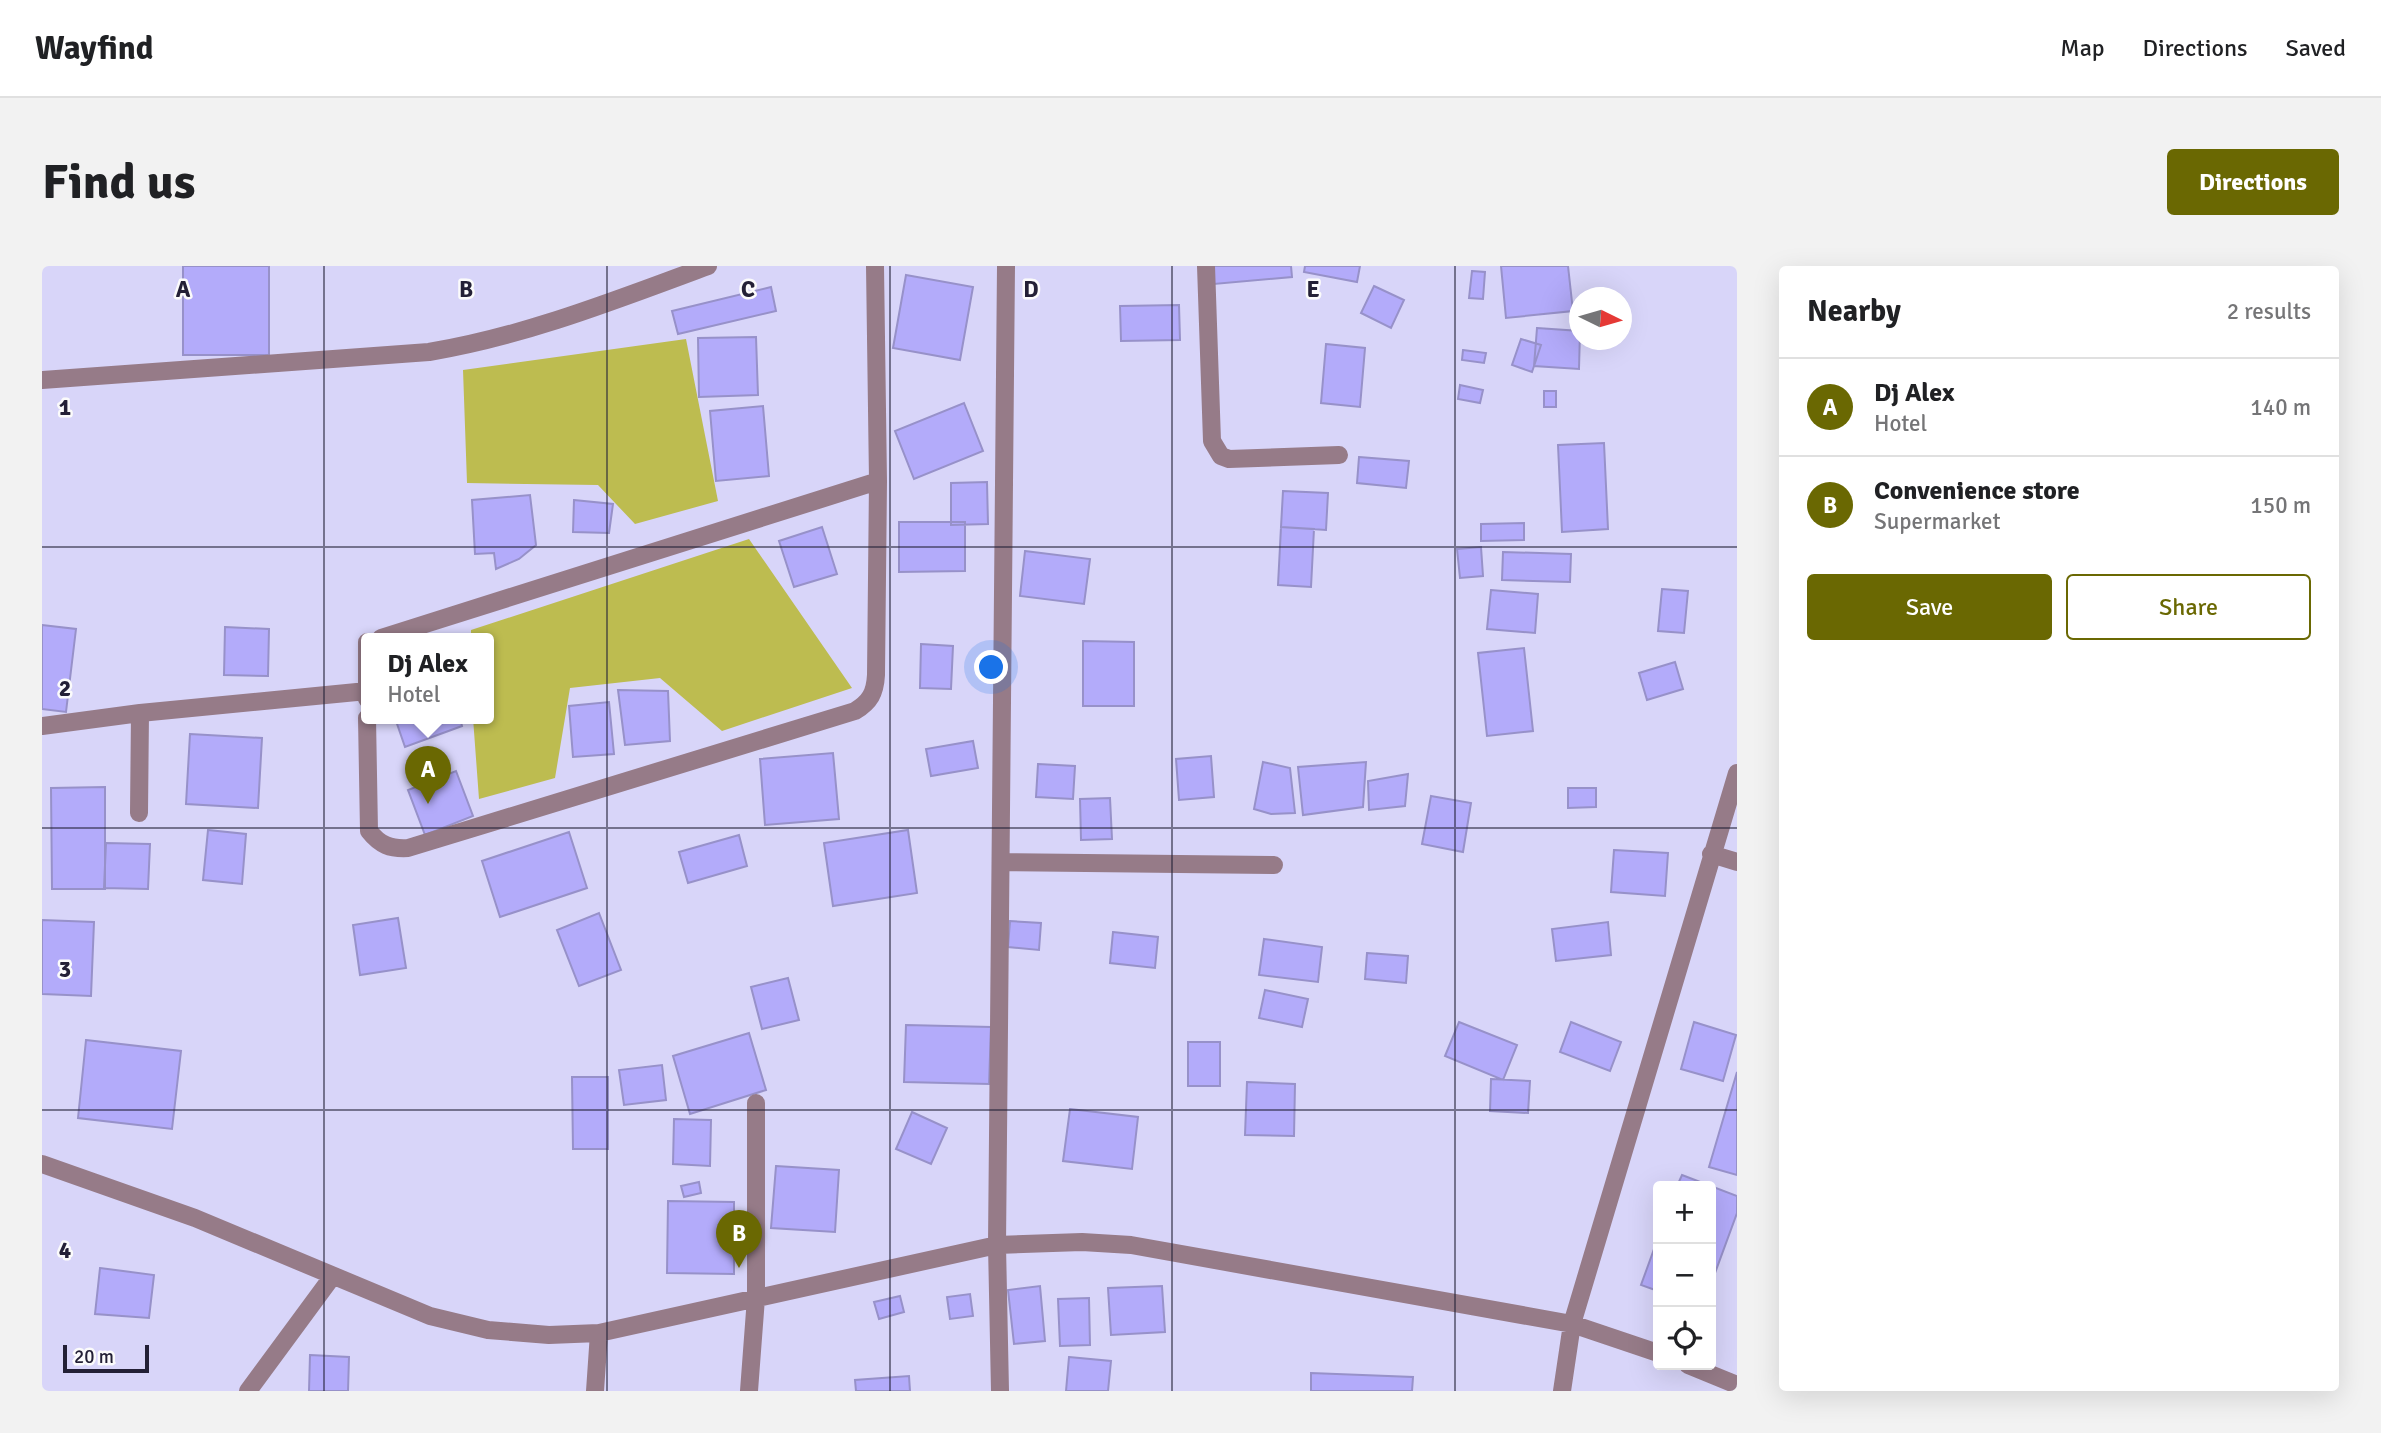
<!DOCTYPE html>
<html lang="en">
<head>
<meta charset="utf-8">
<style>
	:root { --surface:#fff; --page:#f2f2f2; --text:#202124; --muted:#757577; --line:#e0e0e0; --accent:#6a6802 }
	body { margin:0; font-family:Signika,sans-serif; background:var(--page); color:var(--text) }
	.controls { position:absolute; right:21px; bottom:21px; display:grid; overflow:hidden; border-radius:7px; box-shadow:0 7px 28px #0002 }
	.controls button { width:63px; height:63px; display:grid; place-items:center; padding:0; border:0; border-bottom:2px solid var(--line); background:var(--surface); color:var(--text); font:35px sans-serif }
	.compass { position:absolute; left:1527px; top:21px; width:63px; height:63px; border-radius:50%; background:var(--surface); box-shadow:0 7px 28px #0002; rotate:95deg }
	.scale { position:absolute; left:21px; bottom:18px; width:86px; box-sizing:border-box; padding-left:7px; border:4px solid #232036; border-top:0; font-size:19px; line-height:24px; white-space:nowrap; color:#232036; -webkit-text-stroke:5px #fbfbfb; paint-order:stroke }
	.you { position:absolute; left:950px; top:402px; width:24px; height:24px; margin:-18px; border:5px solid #fff; border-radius:50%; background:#1a73e8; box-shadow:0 0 0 10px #1a73e833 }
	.badge { display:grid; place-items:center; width:46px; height:46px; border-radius:50%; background:var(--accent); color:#fff; font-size:23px; font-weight:700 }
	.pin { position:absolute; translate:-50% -58px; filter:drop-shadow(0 2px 4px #0008) }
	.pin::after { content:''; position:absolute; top:37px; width:24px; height:21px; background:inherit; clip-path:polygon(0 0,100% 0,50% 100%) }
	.popup { position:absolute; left:319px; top:367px; width:133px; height:91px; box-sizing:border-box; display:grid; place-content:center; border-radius:7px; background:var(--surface); filter:drop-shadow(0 2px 5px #0005); font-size:23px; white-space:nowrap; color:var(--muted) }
	.popup b { font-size:26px; color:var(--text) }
	.popup::after { content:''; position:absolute; left:50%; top:100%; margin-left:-14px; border:14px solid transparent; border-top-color:var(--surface) }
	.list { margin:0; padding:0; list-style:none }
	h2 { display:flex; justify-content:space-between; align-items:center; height:91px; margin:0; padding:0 28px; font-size:30px }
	h2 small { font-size:23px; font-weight:400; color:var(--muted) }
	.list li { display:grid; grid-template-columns:46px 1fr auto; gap:21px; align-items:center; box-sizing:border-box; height:98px; padding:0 28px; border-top:2px solid var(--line) }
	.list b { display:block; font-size:26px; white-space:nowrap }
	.list p { margin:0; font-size:23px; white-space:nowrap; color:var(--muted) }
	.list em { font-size:23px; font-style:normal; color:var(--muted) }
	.actions { display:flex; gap:14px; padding:21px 28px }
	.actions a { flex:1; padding:16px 0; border:2px solid var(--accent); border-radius:7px; text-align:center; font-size:24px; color:var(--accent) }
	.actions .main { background:var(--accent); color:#fff }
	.icon { flex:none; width:38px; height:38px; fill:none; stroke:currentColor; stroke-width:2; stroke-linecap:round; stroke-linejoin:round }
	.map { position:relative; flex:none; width:1695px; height:1125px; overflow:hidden; border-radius:7px }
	header { display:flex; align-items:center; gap:42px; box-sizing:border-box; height:98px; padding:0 35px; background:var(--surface); border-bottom:2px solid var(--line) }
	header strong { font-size:33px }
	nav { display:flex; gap:38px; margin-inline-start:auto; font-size:24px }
	.intro { display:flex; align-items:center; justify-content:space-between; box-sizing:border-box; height:168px; padding:0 42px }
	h1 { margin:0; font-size:49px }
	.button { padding:18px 32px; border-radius:7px; background:var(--accent); color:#fff; font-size:24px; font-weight:700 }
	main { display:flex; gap:42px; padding:0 42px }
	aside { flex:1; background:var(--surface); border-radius:7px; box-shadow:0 7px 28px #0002 }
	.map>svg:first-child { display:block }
	.green { fill:#bdbc50 }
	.building { fill:#b3abfa; stroke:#9791c9; stroke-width:2 }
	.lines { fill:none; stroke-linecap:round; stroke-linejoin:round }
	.minor { stroke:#967b88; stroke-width:18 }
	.grid { fill:none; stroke:#232036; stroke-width:2; stroke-opacity:0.55 }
	.grid-label { font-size:23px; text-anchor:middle; font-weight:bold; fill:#232036; stroke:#fbfbfb; stroke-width:5; stroke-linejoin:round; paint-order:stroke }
</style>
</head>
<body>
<header>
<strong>Wayfind</strong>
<nav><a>Map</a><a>Directions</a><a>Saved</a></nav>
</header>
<div class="intro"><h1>Find us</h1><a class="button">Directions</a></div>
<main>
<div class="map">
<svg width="1695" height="1125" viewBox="0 0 1695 1125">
	<rect width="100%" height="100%" fill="#d8d5f9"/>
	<path class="green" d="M644,73l32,162 -83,23 -37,-39 -131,-2 -4,-113z
		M707,273l103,149 -130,43 -62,-53 -90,10 -15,90 -76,21 -6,-81h16v-80h-18v-8z"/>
	<path class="building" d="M141,0h86v89h-86z
		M1170,0h79l1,11 -78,7z
		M1263,0h55l-3,16 -53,-10z
		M1459,0h67l5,45 -67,7z
		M1430,5l13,1 -2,27 -14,-1z
		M864,9l67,12 -13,73 -67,-12z
		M1332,20l30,14 -13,28 -30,-15z
		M729,21l5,24 -98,23 -6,-23z
		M1137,39l1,35 -59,1 -1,-35z
		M1495,62l43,3 -1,38 -45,-3z
		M714,71l2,58 -59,2 -1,-59z
		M1479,73l20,6 -9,27 -20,-7z
		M1284,78l39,4 -5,59 -39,-4z
		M1421,84l23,3 -2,10 -22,-3z
		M1418,119l23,5 -3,13 -22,-4z
		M1502,125h12v16h-12z
		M922,137l19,48 -69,28 -19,-48z
		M721,140l6,70 -53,5 -6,-70z
		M1562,177l4,86 -46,3 -4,-87z
		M1317,191l50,4 -3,27 -49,-5z
		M945,216l1,42 -37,1v-42z
		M1241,225l45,2 -2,37 -45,-3z
		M488,229l6,50 -17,14 -23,10 -2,-16 -19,1 -3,-54z
		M532,234l39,4 -4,29 -36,-1z
		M857,256h66v49l-66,1z
		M1482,257v17l-43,1v-17z
		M780,261l15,47 -43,13 -15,-46z
		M1239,261l33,2 -3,58 -33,-2z
		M1439,281l2,29 -23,2 -3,-29z
		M983,285l65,8 -6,45 -64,-8z
		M1461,286l68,2 -1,28 -68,-2z
		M1620,323l26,2 -4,42 -26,-2z
		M1449,324l47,4 -3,39 -48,-4z
		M0,359l34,4 -10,83 -24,-3z
		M183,361l44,2 -1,47 -44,-1z
		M1041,375l51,1v64h-51z
		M879,378l32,2 -2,43 -31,-1z
		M1482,382l9,83 -46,5 -9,-83z
		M1633,396l8,27 -36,11 -8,-27z
		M576,424l50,1 2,50 -45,4z
		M567,436l5,52 -41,3 -4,-51z
		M353,452h65l2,8 -57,21z
		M148,468l72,4 -4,70 -72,-4z
		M931,475l5,27 -47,8 -5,-27z
		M791,487l6,66 -74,6 -5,-66z
		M1169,490l3,41 -35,3 -3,-41z
		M1221,496l27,6 5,45 -24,1 -17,-5z
		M1324,496l-3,45 -60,8 -5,-48z
		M996,498l37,2 -2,33 -37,-2z
		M414,505l17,45 -48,19 -17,-45z
		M1366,508l-3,32 -36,4 -1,-29z
		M63,521v102h-53l-1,-101z
		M1526,522h28v19l-28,1z
		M1389,530l40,7 -8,49 -41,-8z
		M1068,532l2,41 -31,1 -1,-41z
		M166,564l38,4 -4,50 -39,-4z
		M866,564l9,63 -84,13 -9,-63z
		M527,566l18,56 -87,29 -18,-56z
		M697,569l8,31 -59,17 -9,-31z
		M64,577l44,1 -2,45 -44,-1z
		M1572,584l54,3 -3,43 -54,-4z
		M557,647l22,57 -42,16 -22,-56z
		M356,652l8,50 -46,7 -7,-50z
		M0,654l52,2 -3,74 -49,-2z
		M968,655l31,2 -2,27 -31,-3z
		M1566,656l3,33 -55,6 -4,-32z
		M1071,666l45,5 -3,31 -45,-5z
		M1222,673l58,8 -4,35 -59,-7z
		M1325,687l41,3 -2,27 -41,-4z
		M746,712l11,42 -37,9 -11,-42z
		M1223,724l43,9 -6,28 -43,-9z
		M1417,756l58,23 -14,35 -58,-24z
		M1529,756l50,20 -11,29 -50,-19z
		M1652,756l42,13 -13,46 -42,-12z
		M864,759l85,2 -2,57 -85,-2z
		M707,767l17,57 -76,24 -17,-58z
		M44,774l95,11 -9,78 -94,-11z
		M1146,776h32v44h-32z
		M620,799l4,35 -42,5 -5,-35z
		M1695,806v103l-28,-8z
		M530,811h36v72h-35z
		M1449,813l39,2 -2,32 -38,-2z
		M1205,816l48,2 -1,52 -49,-1z
		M1028,843l68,8 -6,52 -69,-8z
		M870,846l35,16 -16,36 -35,-15z
		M632,853l37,1 -1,46 -37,-2z
		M734,900l63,4 -4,62 -64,-4z
		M1640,909l55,21v17l-26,71v-98h-34z
		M657,916l2,11 -17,4 -3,-11z
		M626,935l66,1v72l-67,-1z
		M1616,972v53l-17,-6z
		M58,1002l54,7 -5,43 -54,-4z
		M998,1020l5,55 -31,3 -6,-54z
		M1120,1020l3,46 -54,3 -3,-47z
		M928,1028l3,22 -23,3 -3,-22z
		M858,1030l4,16 -25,7 -5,-17z
		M1047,1032l1,47 -30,1 -2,-47z
		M268,1089l39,2 -1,34h-39z
		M1027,1091l42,4 -3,30h-42z
		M1269,1107l102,4 -1,14h-101z
		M867,1110l1,15h-54l-1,-11z"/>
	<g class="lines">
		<path class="minor" d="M1164,0l6,175 9,15 8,3 110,-4
			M0,114l387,-28c96,-16 187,-52 279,-86
			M339,372l497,-157
			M325,376v57
			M325,452l2,113c11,14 21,18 39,17l447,-137c15,-9 20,-18 21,-36l2,-194 -3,-215
			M0,460l98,-13 227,-22
			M97,547l1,-100
			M1669,588l26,8
			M959,596l273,3
			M0,898l153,54 235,98 58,14 61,5 50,-2 398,-88 85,-3 49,3 441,79 86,29
			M1646,1099l49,20
			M206,1125l84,-114
			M553,1125l4,-58
			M707,1125l7,-93v-195
			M958,1125l-3,-146 9,-979
			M1520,1125l10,-67 165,-551"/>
	</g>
	<path class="grid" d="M282,0v1125M565,0v1125M848,0v1125M1130,0v1125M1413,0v1125M0,281h1695M0,562h1695M0,844h1695"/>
	<g class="grid-label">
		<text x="141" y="31">A</text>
		<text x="424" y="31">B</text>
		<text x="706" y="31">C</text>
		<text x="989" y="31">D</text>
		<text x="1271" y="31">E</text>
		<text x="23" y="149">1</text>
		<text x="23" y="430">2</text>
		<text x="23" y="711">3</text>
		<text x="23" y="992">4</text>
	</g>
</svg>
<div class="controls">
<button>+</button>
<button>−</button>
<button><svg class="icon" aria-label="locate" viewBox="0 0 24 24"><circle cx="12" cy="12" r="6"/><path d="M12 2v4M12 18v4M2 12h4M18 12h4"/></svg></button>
</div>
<svg class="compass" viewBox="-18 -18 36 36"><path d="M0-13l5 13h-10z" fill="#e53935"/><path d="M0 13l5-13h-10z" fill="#757577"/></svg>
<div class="scale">20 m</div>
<div class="you"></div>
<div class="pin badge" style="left:386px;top:538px">A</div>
<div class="popup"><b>Dj Alex</b>Hotel</div>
<div class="pin badge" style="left:697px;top:1002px">B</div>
</div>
<aside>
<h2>Nearby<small>2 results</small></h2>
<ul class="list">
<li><span class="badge">A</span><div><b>Dj Alex</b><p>Hotel</p></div><em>140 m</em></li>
<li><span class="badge">B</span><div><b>Convenience store</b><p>Supermarket</p></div><em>150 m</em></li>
</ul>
<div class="actions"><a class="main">Save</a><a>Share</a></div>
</aside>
</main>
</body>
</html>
